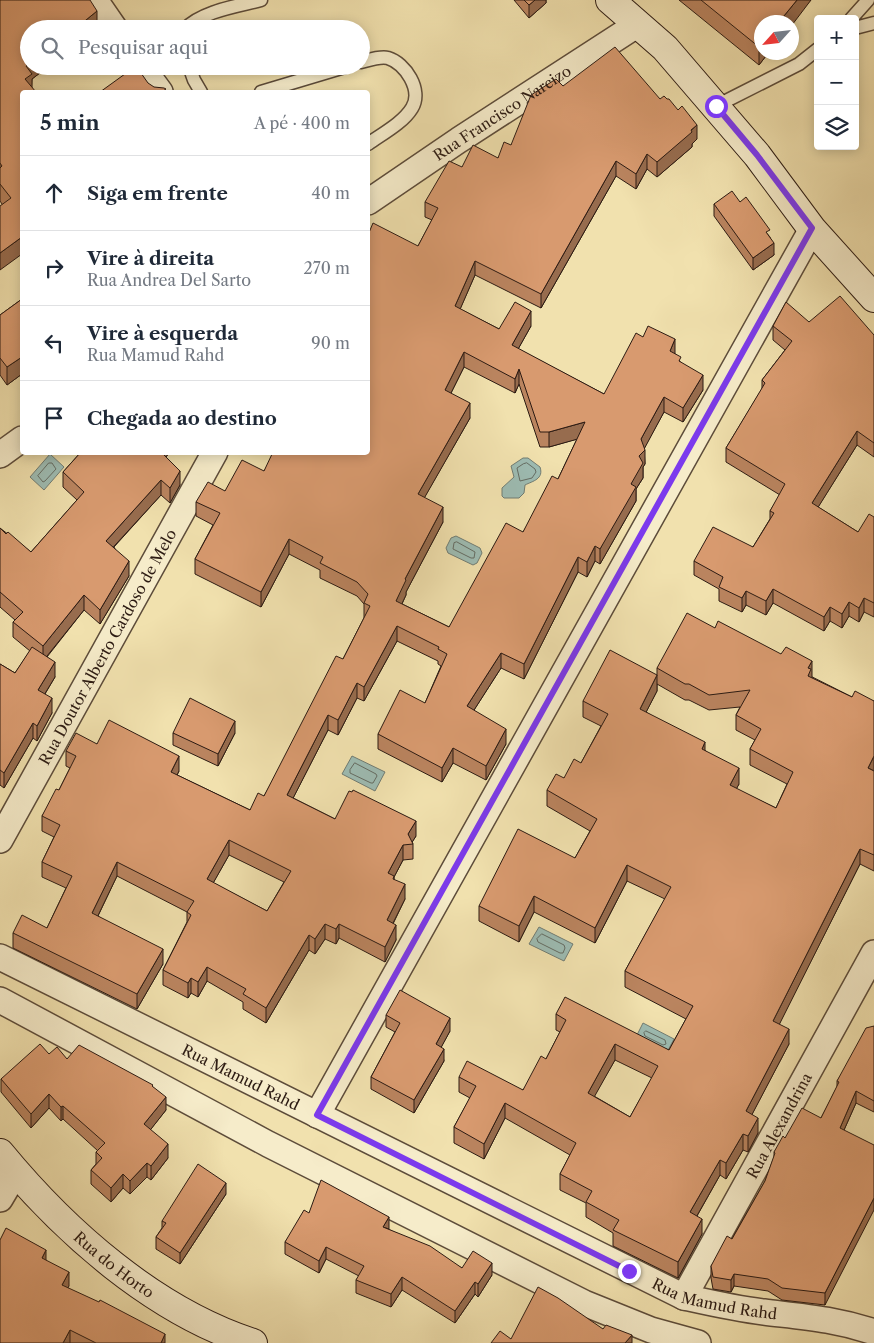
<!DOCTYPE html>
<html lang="pt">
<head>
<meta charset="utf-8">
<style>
	:root { --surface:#fff; --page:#f2f2f3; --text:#1f2937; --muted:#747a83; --line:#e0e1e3 }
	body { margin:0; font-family:"Libre Caslon Text",serif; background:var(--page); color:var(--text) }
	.controls { position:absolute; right:15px; top:15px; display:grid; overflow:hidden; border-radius:5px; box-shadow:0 2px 12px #0003 }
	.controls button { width:45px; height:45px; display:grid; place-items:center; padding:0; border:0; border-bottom:1px solid var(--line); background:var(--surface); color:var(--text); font:25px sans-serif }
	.compass { position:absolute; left:754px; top:15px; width:45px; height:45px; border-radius:50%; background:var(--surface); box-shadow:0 2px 12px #0003; rotate:243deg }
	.stop { position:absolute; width:15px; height:15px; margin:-11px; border:4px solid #7c3aed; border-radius:50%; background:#fff }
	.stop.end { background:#7c3aed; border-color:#fff; box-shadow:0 1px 5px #0008 }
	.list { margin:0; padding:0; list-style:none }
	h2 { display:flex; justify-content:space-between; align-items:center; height:65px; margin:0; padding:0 20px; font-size:21px }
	h2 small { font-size:16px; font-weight:400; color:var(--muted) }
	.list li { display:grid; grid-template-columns:32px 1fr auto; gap:15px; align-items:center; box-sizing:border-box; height:75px; padding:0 20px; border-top:1px solid var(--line) }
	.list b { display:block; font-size:19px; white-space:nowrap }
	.list p { margin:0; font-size:16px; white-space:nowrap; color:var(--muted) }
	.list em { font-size:16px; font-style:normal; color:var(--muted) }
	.icon { flex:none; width:28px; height:28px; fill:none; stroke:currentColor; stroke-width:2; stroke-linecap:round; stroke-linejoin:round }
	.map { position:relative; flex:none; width:874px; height:1343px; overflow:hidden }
	.search { position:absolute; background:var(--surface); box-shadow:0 2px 12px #0003; left:20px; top:20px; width:350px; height:55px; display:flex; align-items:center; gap:12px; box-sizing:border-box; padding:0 18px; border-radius:28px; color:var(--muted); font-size:19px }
	.panel { position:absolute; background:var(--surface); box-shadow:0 2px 12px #0003; left:20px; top:90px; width:350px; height:365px; border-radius:5px }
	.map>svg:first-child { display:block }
	.water { fill:#9dbcb3; stroke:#707c73 }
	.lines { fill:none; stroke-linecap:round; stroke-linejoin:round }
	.shore { stroke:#646c63; stroke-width:1 }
	.lane-casing { stroke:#5d4c3a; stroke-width:15 }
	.street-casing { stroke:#5d4c3a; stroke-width:28 }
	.secondary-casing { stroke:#2c1b13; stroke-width:30 }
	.lane { stroke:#f6ecca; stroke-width:12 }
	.street { stroke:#f6ecca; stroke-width:25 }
	.secondary { stroke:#f6ecca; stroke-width:28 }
	.wall { fill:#ba845f; stroke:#2c1b13; fill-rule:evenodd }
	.shaded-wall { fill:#976c4e; stroke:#2c1b13 }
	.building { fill:#d89a6f; stroke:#2c1b13; fill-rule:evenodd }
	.route { stroke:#7c3aed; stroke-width:6 }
	.labels { text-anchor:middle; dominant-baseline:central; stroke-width:4; stroke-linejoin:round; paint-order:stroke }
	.street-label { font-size:15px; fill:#2c1b13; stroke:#f6ecca }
</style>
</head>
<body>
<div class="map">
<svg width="874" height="1343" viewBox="0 0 874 1343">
	<rect width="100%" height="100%" fill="#f1e1ae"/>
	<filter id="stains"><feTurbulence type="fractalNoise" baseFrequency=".004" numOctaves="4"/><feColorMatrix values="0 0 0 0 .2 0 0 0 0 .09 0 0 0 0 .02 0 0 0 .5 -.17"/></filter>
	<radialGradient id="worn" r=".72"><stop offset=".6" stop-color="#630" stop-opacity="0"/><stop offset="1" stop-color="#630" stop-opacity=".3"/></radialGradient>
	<path class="water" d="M50,454l14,13 -20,23 -14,-13z
		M523,458h5l12,9c4,12 -7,14 -15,18l-1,8 -5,5h-15l-2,-2v-8l12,-11 -3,-11z
		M456,536l24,12 2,5 -5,10 -4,2 -25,-12 -2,-5 5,-10z
		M352,756l33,16 -10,19 -33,-17z
		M539,927l34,17 -9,17 -35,-17z
		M643,1023l31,16 -7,13 -31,-15z"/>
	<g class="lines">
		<path class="shore" d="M49,463h3l4,6 -11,12 -2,1 -5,-6z
			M527,463l8,6 1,3 -4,6 -12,3 -3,-13 6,-4z
			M457,542l18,10 -1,6h-3l-18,-9 1,-6z
			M355,763l21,11 1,2 -4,7h-2l-21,-10v-3z
			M542,934l22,11 1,3 -2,5h-3l-22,-11 -1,-3z
			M646,1031l19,9 1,4 -3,1 -18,-9 -1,-3z"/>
		<g class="lane-casing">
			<path id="lane" d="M851,19l17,-19
				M855,28l19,-5
				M185,29c17,-18 53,-23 76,-29
				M361,62c8,-2 19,-6 27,-4 17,5 35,32 24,50 -9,15 -30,26 -44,36
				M189,66l5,14 7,12
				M261,92l87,-26
				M716,106l83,-42 19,-15"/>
		</g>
		<g class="street-casing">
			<g id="street">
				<path d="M95,0l20,29"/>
				<path d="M141,66l19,26"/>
				<path id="s1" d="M368,202l91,-62 179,-116"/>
				<path d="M0,455l22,-16"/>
				<path id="s2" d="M0,840l215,-388"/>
				<path id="s3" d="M0,957l684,340c27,6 53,12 80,15 41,5 71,7 110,20"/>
				<path d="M0,1000l268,144 316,159 67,27 47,13"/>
				<path d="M317,1115l495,-886"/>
				<path d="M0,1199l16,-27"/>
				<path id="s4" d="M684,1297l190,-344"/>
			</g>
		</g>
		<g class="secondary-casing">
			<g id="secondary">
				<path d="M610,0l55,48 92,107 55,74 62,69"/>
				<path id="s5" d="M0,1153c65,79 154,158 253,190"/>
			</g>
		</g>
		<use href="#lane" class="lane"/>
		<use href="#street" class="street"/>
		<use href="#secondary" class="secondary"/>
	</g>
	<path class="wall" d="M0,0l97,29 -68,37h20l-17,13 -10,175 -20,-50 -2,-3z
		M514,0h32v3l-17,15z
		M679,0h132l-49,52h7l-10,13z
		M563,86l97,13 37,40 -5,5v3l-35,30 -10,-8 -11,20 -20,-13 -75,132 -66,-33 -15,34 39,20 32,-3 -13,23 86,45 71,-40 6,9 22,27 -20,32 -19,-10 -20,36 1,16 -2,3v11l-7,11v12l-36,63 -5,-3 -8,16 -9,-5 -54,107 -23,-11 -27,42 32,34 -20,36 -33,-17 -11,19 -64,-33v-15l47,-31 16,-37 -3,-2v-3l-41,-20 -33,60 -7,-3 -19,37 -10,-5 -35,68 42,21 81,17 -4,6 1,2v15l-10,1 -9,17v2l11,20 -12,25 3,16 -11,22 -46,-24 -3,6 -11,-5 -10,15 -6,-4 -43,73 -23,-14v-7l-36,-21 -9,16 -7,-4 -3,5 -25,-13v-15l24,-48v-10l-70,-36 -19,40 65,48 -26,45 -124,-61v-15l34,-5 19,-40 -24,-11v-15l12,-25 -12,-6v-15l17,-26 11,-22 -4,-2v-15l31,-7 82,27 -2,4 73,35 14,-14 79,-137 21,-41v-14l-7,-8 -37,-18v-8l-31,-16 -28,53 -66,-33v-15l18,-34 -17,-9v-14l29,-11 39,-20 154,-225 14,-26 -7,-3v-15l37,-35 36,-9 13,-13zM464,367l51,26 4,-9 21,63h9l28,-8 -19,40 -35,53 -74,95 -47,-23 4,-9v-3l37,-70 -19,-24 46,-80 -19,-25zM229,855l55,27 -17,29 -54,-28z
		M740,202l30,35 4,18 -21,15 -39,-54v-12z
		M22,299v75l-15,11 -7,-10v-60z
		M809,322l65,13v122l-17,-12 -39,62 40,25 16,-15v100l-10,-5 -5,10 -10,-6 -7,12 -12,-7 -6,10 -51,-28 -7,12 -20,-10 -4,7 -23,-11v-12l-25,-14v-14l59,-14 17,-28v-8l10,-16 -54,-33v-14l36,-59v-9l23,-30 -12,-10v-14z
		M81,452h89l-4,5 14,28 -10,18 -9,-8 -47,52 15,29 -29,48 -16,-14 -37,47 8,20 -10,17 7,19 -15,28 -4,-3 -29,50 -4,-3v-121l15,9 15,-22 -17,-14v-15l2,-2 -15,-13v-79l31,24 46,-52 -14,-13v-15z
		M715,628l137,69 22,4v170l-14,-7 -81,160 10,20 -37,70 6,19 -10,19 -5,-2 -17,29 -6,-4 -23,41 5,18 -24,44 -65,-32v-13l-27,-16v-14l-26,-13v-16l10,-19 -65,-37 -21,41 -30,-16v-16l16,-29 -11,-6v-15l64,13 23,-31 14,-27 -4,-2v-16l113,36 17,-31 -61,-32v-16l40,-72 -38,-18 -32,62 -61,-31 -15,30 -40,-21v-15l96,-48 15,-27 -43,-25v-16l17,-12 17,-15 20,-37 -18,-9v-16l74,-26v-7zM657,684l28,16h4l20,10 31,-3 -4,8v15l19,10 -5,9v16l37,19 -11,24 -40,-19 3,-5 -34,-34 -59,-38 11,-21zM615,1060l37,18 -22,39 -36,-21z
		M173,733h62l-17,33 -45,-21z
		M386,1015l64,16 -9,16 3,14 -30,52 -43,-24v-12l24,-45 -9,-5z
		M874,1026v86l-18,-9 -12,27 -19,175 -43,-5 -14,-9 -34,-5 -3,6 -18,-3 -2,-11v-12l21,-27 33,-58 9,-24v-5l11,-14 36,-20 16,-31v-6z
		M49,1054l104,33 13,23 -16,20 18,28 -17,22 -4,-3 -17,17 -7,-6 -12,14 -20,-18v-14l5,-6v-12l2,-1 -35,-32 -2,2 -12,-13 -18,20 -30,-36v-13z
		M226,1194l-46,70 -24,-15v-12l6,-9v-7z
		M309,1213l79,16 74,39 30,7 -14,22 -3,-3 -20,29 -53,-33 -11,17 -35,-14v-13l3,-4 -33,-17 -7,14 -34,-19v-12z
		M46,1260l23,26 -2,2 98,55h-165z"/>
	<path class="shaded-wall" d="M535,0h11v3l-17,15v-13z
		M797,0h14l-19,25v-3h-13z
		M97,11v18h-22z
		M762,44v8h7l-10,13v-18z
		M29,64v2h20l-17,13v12l-7,-12 1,-13z
		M697,125v14l-5,5v3l-35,30v-15z
		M647,154v15l-11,20v-15z
		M616,161v15l-75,132v-14z
		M22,237v17l-22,16v-17z
		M774,243v12l-21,15v-12z
		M475,261v14l-20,46v-15z
		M531,311v15l-19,34v-15z
		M675,339v15l-5,12v-15z
		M464,352v15l-19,38v-15z
		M22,357v17l-15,11v-18z
		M519,369v15l-4,9v-14z
		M703,375v15l-20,32v-14z
		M664,397v15l-22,41 3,-3v14l-2,3v11l-7,11v12l-36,63v-15l31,-65 8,-28 2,-17z
		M470,403v15l-52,91v-15z
		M585,422v15l-36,10v-15z
		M857,431v14l-45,72v-14z
		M159,452h11l-11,13z
		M180,471v14l-10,18v-15z
		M161,480v15l-55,60v-14z
		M443,507v15l-37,70v3l-10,21v-15l9,-22z
		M289,539v15l-28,53v-15z
		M595,546v15l-8,16v-15z
		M578,557v15l-54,107v-15z
		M129,561v15l-29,48v-14z
		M773,589v14l-7,12v-14z
		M746,591v14l-4,7v-14z
		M84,595v15l-41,51v-15z
		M864,598v14l-5,10v-14z
		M849,602v14l-7,12v-14z
		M830,607v14l-6,10v-14z
		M397,626v15l-33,60v-14z
		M501,653v15l-34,53v-15z
		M812,661v16l-4,14v-23z
		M55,662v15l-17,28v-15z
		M657,675v16l-17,33v-15z
		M357,683v15l-19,37v-15z
		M52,698v15l-15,28v-15z
		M328,715v15l-41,80v-15z
		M235,721v12l-17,33v-12z
		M33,723v15l-29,50v-15z
		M506,729v15l-20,36v-14z
		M705,742v16l-3,-9z
		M453,748v15l-11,19v-14z
		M179,756v15l-8,16v-15z
		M874,756v15l-6,-3z
		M739,768v16l-9,17v-16z
		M416,821v15l-5,8 -3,-10z
		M229,840v15l-22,39v-15z
		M403,845v15l-9,17v14l-6,-18z
		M860,849v15l-87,173v-16z
		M117,862v14l-25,52v-15z
		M627,865v16l-32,62v-15z
		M405,884v15l-18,36v-15z
		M534,896v16l-15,30v-16z
		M325,924v15l-10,15v-15z
		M339,924v14l-3,6v-15z
		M396,925v15l-11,22v-15z
		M309,935v15l-43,73v-15z
		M163,949v15l-26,45v-15z
		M207,967v14l-9,16v-15z
		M191,978v15l-3,5v-15z
		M450,1018v13l-14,26v-13z
		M789,1029v15l-43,82v-15z
		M615,1044v16l-27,48v-15z
		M444,1049v12l-30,52v-13z
		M856,1091v12l-16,36v-11z
		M49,1094v14l-18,20v-14z
		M166,1097v13l-22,28v-14z
		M505,1103v15l-21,41v-15z
		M63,1106v13l-2,2v-14z
		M758,1118v15l-10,19v-16z
		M743,1134v16l-17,29v-16z
		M168,1144v14l-17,22v-14z
		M720,1160v15l-30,53v-16z
		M147,1163v14l-17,17v-13z
		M123,1174v14l-12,14v-14z
		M226,1183v11l-46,70v-11z
		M874,1198v12l-49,95v-12z
		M389,1217v12l-6,-2z
		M702,1219v15l-24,44v-16z
		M326,1247v12l-7,14v-12z
		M46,1250v14l-4,-6z
		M492,1263v12l-14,22v-13z
		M69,1272v14l-7,13v-14z
		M734,1274v12l-3,6v-12z
		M402,1277v13l-11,17v-13z
		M475,1282v12l-20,29v-12z
		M70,1330v13h-7z
		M165,1334v9h-4z
		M632,1335v8h-7z"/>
	<path class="building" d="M0,0h90l7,11 -22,18h-46v35l-3,2 6,8 -7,5 11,13h-14v145l-22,16v-47l11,-8 -11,-14v-16l2,-2 -2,-3z
		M524,0h11l-6,5z
		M701,0h96l-18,22h-17v22l-3,3z
		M615,47l45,52 4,-3 3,3h2l9,11 4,-4 15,19 -6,5 1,2 -35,30 -10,-8 -11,20 -20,-13 -75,133 -66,-33 -20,45 44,23 16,-27 16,9 -19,34 92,49 32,-61 7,4 5,-11 27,13 -5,12 11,6 -2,4 24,14 -20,33 -19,-11 -23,42 4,11 -6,6 4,7 -12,21 5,3 -36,62 -5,-3 -8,16 -9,-5 -54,107 -23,-11 -34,53 39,23 -20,37 -33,-18 -11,20 -64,-34 22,-44 25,13 22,-49 -9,-5 1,-2 -42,-21 -33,61 -7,-4 -19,37 -10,-5 -41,80 48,24 14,-28 3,1 1,-2 63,31 -8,13 5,10 -10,1 -15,28 6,3 -1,3 12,5 -18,36 9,5 -11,22 -46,-23 -3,5 -11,-5 -10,15 -6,-4 -43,73 -23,-14 3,-5 -39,-22 -9,15 -7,-4 -3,5 -25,-13 28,-55 -4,-3 7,-11 -77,-39 -25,51 71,36 -26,45 -124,-61 9,-18 25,13 25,-52 -30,-14 18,-37 -18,-9 14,-27 3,1 17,-34 -10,-5 10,-18 21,11 12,-24 70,36 -8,16 79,38 8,-17 6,3 72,-140 7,3 27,-53 -6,-3 4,-9 -11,-12 -37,-19 3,-6 -34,-18 -28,53 -66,-33 25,-46 -24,-11 12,-20 17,9 17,-31 22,11 9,-19h95v-217l5,-12 45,23 20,-38 -13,-6 24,-41 13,6 11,-22 25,13 6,-16 7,3 20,-50 25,-16 7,7zM464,352l51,27 4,-10 21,63h9l36,-10 -27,57 -6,-3 -29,56 -17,-9 -57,104 -53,-26 10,-21 -1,-1 38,-72 -25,-13 52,-91 -25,-13zM229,840l62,31 -24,40 -60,-32z
		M136,66l12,17 6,4 10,1 2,1 -3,2 1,1h-64z
		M732,191l8,11 6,-5 24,33 -4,2 8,11 -21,15 -39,-54z
		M840,296l34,39v108l-17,-12 -45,72 46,29 11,-18 5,3v86l-10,-5 -5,10 -10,-6 -7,12 -12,-7 -6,10 -51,-28 -7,12 -20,-10 -4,7 -23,-11 4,-10 -29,-16 19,-34 40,20 21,-34 -4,-2 15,-27 -59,-36 39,-65 -3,-3 30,-39 -19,-15 13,-24 23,20z
		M22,299v58l-15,10 -7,-9v-43z
		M81,452h80l19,19 -10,17 -9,-8 -55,61 23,20 -29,49 -16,-15 -41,51 -30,-24 10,-10 -23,-20v-64l6,6 2,-2 23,20 53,-60 -21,-20z
		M687,613l28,15 3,-7 63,33 5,-7 26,14 -4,7 3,1 -3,7 44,21 3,-6 19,10v55l-6,12 6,3v84l-14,-6 -87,172 16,8 -43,82 12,7 -10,18 -5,-2 -17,29 -6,-3 -30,52 12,7 -24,43 -65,-32 6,-10 -33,-18 6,-11 -32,-17 16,-31 -71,-40 -21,41 -30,-17 22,-41 -17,-9 8,-16 56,29 18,-34 5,3 20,-39 -10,-6 9,-17 104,53 24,-44 -68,-35 46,-84 -44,-22 -32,63 -61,-32 -15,30 -40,-20 39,-77 57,29 22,-39 -50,-29 9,-16 8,4 10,-19 7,4 27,-49 -25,-13 27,-51 47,25 -17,34 65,33 -3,7 37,19 -9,17 46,23 17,-36 -43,-23 11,-20 -25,-14 14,-25 -41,5 -20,-11h-4l-28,-16zM615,1044l43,22 -28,51 -42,-24z
		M32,647l23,15 -17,28 14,8 -15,28 -4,-3 -29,50 -4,-3v-106l15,9z
		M190,698l45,23 -17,33 -45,-21z
		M400,990l50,28 -14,26 8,5 -30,51 -43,-23 29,-54 -14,-8z
		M874,1026v75l-18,-10 -16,37 34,17v53l-49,95 -43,-5 -14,-9 -34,-5 -3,6 -18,-3 -2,-11 16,-30 5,3 33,-58 10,-28 -1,-1 9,-16 2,2 17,-30 19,10 18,-36 -2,-1 29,-53z
		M40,1044l9,10 8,-7 10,12 12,-14 74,40 -1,1 14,11 -22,27 24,20 -17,22 -4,-3 -17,18 -7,-7 -12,14 -20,-18 11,-12 -6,-6 9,-9 -42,-37 -2,1 -12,-13 -18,20 -30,-35z
		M198,1164l28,19 -46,70 -24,-16 10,-14 -4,-2z
		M321,1180l68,37 -6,10 47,19 32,22 11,-17 19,12 -14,21 -3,-2 -20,29 -53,-34 -11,17 -35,-14 8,-14 -38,-19 -7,14 -34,-19 19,-32 5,3z
		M6,1228l40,22 -4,8 27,14 -7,13 37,17 1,-2 65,34 -4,9h-65l-26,-13 -7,13h-63v-103z
		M538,1287l20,11 45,31 3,-4 26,10 -7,8h-134l9,-12 11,8z"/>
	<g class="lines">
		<path class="route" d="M629,1271l-312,-156 495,-887 -55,-73 -41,-49"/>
	</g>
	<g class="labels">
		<g class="street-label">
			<text stroke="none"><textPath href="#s1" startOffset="161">Rua Francisco Narcizo</textPath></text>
			<text stroke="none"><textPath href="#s2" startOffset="221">Rua Doutor Alberto Cardoso de Melo</textPath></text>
			<text stroke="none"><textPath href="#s3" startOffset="269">Rua Mamud Rahd</textPath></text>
			<text stroke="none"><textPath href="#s4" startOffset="196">Rua Alexandrina</textPath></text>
			<text stroke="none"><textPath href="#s5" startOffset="160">Rua do Horto</textPath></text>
			<text stroke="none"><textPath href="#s3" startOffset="794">Rua Mamud Rahd</textPath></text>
		</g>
	</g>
	<rect width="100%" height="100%" filter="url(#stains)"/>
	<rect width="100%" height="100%" fill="url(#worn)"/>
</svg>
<div class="controls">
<button>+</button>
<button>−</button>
<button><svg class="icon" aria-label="layers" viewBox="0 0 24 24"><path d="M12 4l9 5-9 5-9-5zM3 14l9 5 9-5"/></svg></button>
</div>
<svg class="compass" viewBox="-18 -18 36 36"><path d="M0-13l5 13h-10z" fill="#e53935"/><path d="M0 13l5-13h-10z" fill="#747a83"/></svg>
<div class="stop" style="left:716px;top:106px"></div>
<div class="stop end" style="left:629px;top:1271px"></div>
<div class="search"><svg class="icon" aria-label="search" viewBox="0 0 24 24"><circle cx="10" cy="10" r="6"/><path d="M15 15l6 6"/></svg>Pesquisar aqui</div>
<section class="panel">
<h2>5 min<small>A pé · 400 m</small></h2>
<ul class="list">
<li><svg class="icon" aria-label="ahead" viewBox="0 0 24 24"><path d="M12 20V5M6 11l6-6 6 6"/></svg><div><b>Siga em frente</b></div><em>40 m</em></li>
<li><svg class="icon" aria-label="right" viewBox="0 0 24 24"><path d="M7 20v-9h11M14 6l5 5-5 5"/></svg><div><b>Vire à direita</b><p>Rua Andrea Del Sarto</p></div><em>270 m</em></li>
<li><svg class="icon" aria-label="left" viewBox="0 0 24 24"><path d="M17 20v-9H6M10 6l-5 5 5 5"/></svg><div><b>Vire à esquerda</b><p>Rua Mamud Rahd</p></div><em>90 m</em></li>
<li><svg class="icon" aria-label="arrive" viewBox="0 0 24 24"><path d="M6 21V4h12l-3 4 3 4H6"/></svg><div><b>Chegada ao destino</b></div></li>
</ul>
</section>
</div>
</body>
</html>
